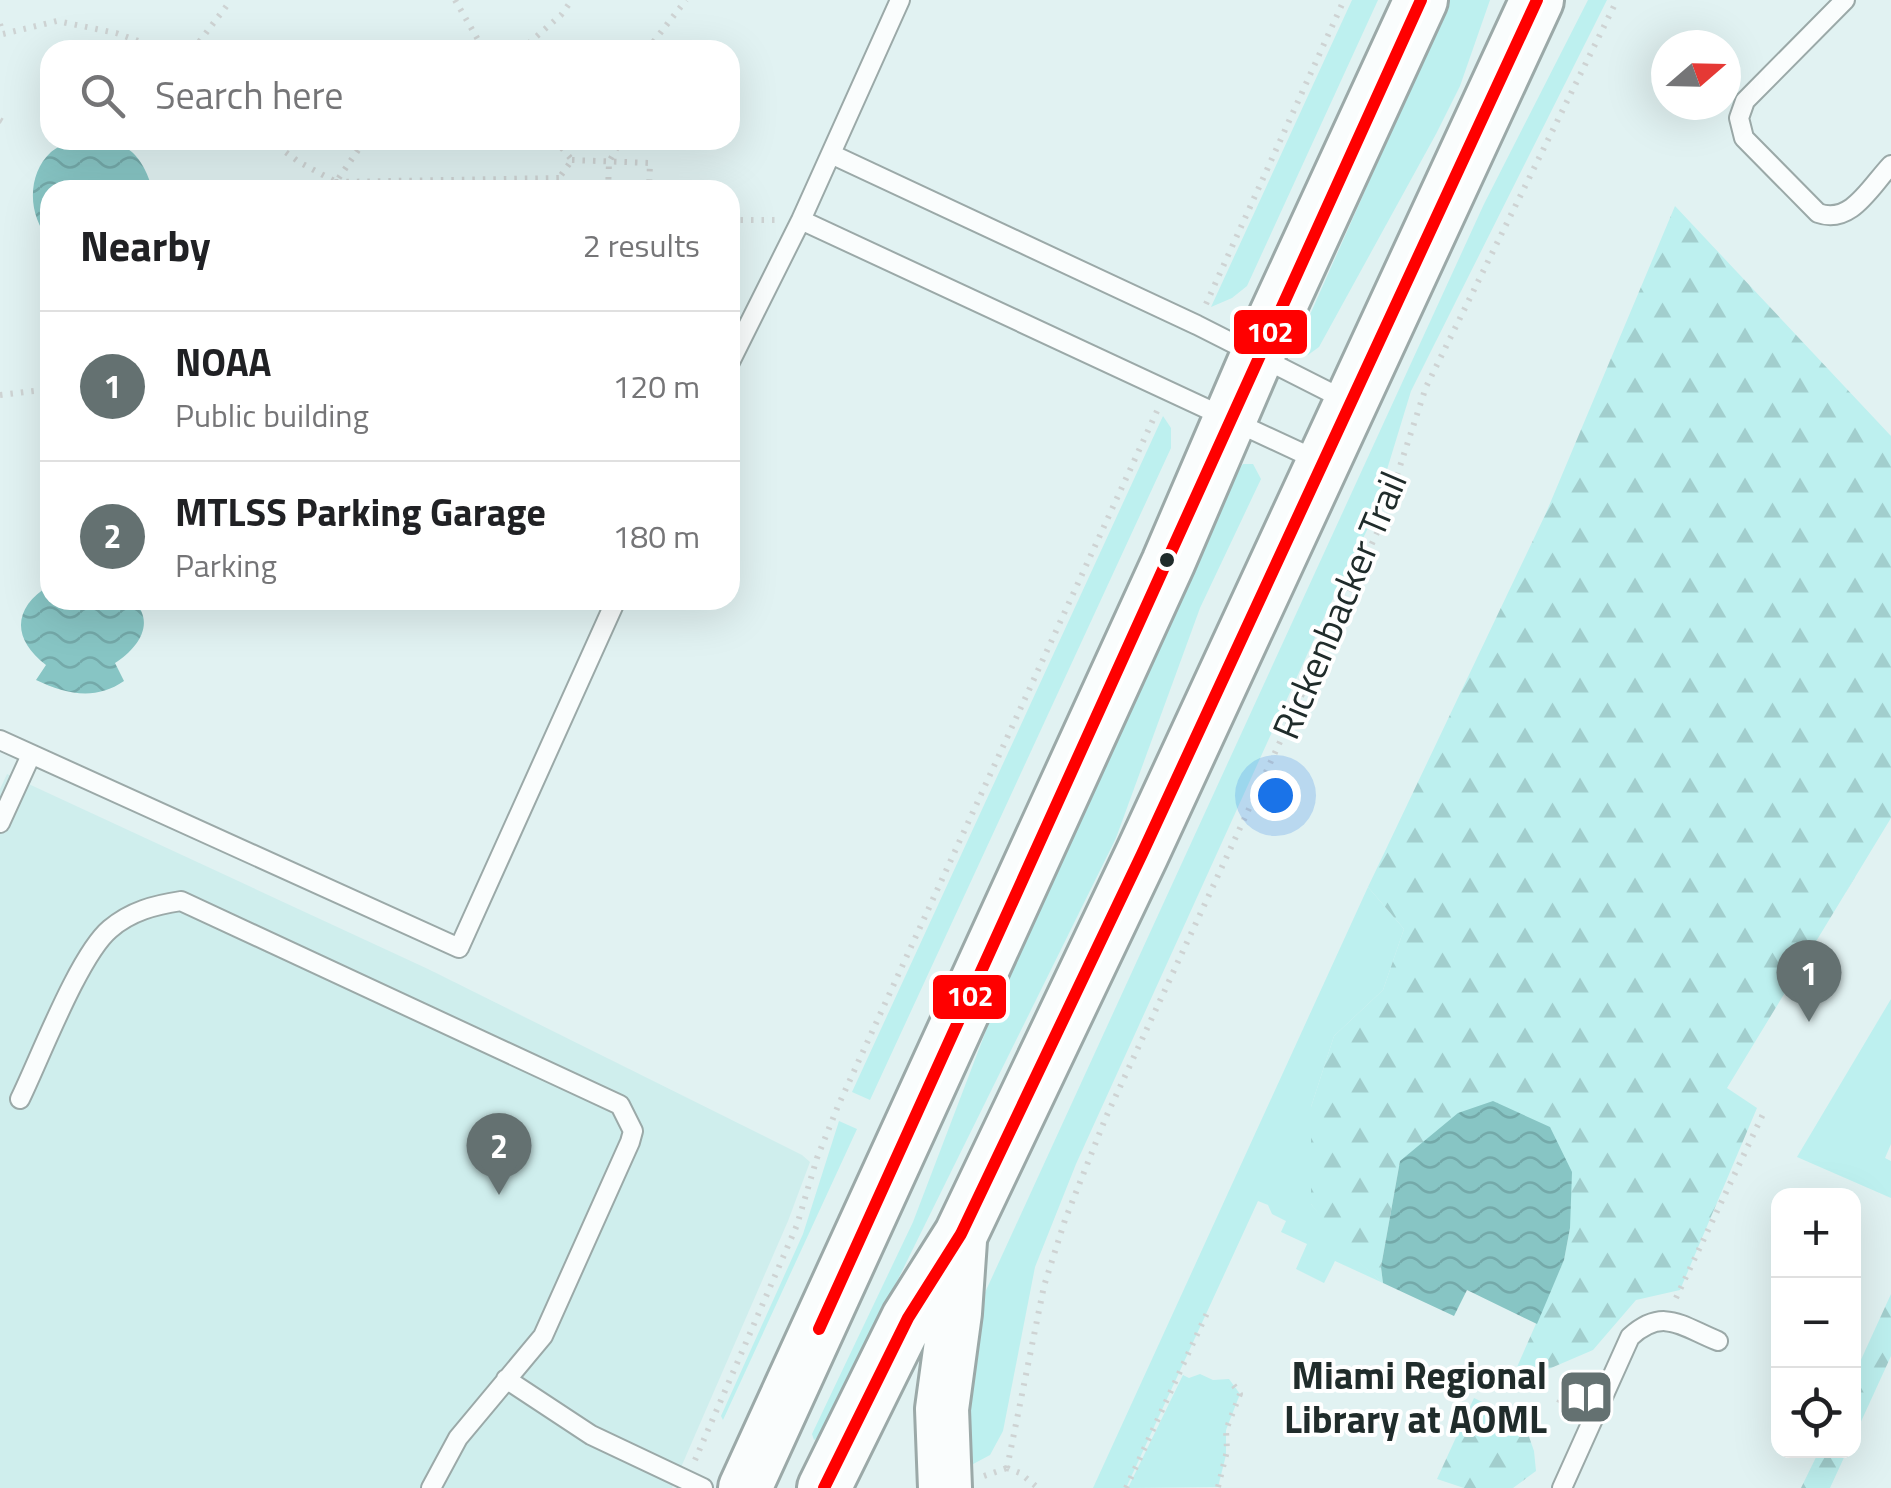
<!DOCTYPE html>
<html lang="en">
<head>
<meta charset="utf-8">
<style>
	:root { --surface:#fff; --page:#f6f6f6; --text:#202124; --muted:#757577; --line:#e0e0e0; --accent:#647171 }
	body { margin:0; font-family:"Titillium Web",sans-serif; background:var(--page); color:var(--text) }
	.controls { position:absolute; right:30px; bottom:30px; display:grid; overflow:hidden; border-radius:20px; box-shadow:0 10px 40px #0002 }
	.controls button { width:90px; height:90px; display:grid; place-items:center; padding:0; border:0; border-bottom:2px solid var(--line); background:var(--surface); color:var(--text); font:50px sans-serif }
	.compass { position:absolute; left:1651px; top:30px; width:90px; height:90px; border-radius:50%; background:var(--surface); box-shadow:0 10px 40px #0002; rotate:70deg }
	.you { position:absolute; left:1275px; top:795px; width:35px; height:35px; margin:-25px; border:8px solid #fff; border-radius:50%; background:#1a73e8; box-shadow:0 0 0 15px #1a73e833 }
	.badge { display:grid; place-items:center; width:65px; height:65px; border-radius:50%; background:var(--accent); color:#fff; font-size:32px; font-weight:700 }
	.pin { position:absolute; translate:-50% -82px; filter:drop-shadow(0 2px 5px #0008) }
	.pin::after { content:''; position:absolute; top:52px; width:35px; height:30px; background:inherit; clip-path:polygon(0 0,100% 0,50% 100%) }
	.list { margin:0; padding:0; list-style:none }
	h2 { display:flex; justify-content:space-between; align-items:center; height:130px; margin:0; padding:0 40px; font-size:42px }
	h2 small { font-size:32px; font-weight:400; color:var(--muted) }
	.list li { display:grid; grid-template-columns:65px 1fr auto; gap:30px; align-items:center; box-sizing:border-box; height:150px; padding:0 40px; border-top:2px solid var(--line) }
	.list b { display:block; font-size:38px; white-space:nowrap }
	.list p { margin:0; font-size:32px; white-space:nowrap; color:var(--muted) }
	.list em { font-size:32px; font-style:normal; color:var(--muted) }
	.icon { flex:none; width:55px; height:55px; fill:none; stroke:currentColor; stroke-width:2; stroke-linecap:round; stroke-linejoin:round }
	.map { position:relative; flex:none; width:1891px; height:1488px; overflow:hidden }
	.search { position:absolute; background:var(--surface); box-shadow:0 10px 40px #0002; left:40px; top:40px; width:700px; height:110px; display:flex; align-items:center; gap:25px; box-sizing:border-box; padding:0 35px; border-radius:30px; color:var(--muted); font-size:38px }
	.panel { position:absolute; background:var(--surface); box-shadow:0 10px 40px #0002; left:40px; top:180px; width:700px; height:430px; border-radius:30px }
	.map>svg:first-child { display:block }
	.built { fill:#cfeeed }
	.grass { fill:#bdf0ef }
	.forest { fill:url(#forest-firs) }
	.water { fill:url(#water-waves) }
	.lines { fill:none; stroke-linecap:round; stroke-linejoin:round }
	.lane-casing { stroke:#9ba9a8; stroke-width:22 }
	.primary-casing { stroke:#9ba9a8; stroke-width:58 }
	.path { stroke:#ced3d3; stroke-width:6; stroke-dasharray:2.5 8; stroke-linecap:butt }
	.lane { stroke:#fafdfd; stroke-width:18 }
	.primary { stroke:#fafdfd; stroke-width:52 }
	.bus-1-casing { stroke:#fff; stroke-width:20 }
	.bus-1 { stroke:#f00; stroke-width:12 }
	.bus-dot { fill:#202c2b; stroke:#fff; stroke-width:4 }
	.labels { text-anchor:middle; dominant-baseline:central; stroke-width:8; stroke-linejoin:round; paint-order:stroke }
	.street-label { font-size:38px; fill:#202c2b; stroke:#fff }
	.poi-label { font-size:38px; font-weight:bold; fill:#202c2b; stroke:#fff; text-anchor:end }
	.line-badge { stroke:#fff; stroke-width:4 }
	.badge-label { font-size:28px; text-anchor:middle; font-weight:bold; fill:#fff }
</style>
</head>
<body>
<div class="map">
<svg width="1891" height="1488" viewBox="0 0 1891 1488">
	<defs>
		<pattern id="forest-firs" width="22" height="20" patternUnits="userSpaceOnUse" patternTransform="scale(2.5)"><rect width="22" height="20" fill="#bdf0ef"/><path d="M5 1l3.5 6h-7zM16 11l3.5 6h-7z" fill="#a2cecd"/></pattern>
		<pattern id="water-waves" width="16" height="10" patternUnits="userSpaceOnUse" patternTransform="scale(2.5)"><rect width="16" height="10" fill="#87c5c4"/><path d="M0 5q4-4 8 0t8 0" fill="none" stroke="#74a9a9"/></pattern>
	</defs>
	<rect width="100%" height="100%" fill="#e1f2f2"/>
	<path class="built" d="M7,774l421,195 374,186 8,7 -22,59 -116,267h-672v-699z"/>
	<path class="grass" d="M1352,0h26l-131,286 -15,12 -21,9z
		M1450,0h40l-30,86 -24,48 -117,213 -11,8 -7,-4 -1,-14z
		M1588,0h19l-196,391 -40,131 -45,91 -250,551 -41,103 -32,164 -13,24 -28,15 15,-160 507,-1106z
		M1163,416l8,12v20l-301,652 -18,-8z
		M1243,464h10l8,15 -61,129 -84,230 -296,599 -6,3 -2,-6 101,-212 95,-249 225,-496z
		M1368,887l36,42 -21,61 -49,46 -23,71v97l48,58 24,21 -48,-22 -11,22 -28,-14 11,-25 -26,-12 5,-11 -14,-7 -4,-9 -10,-4 -132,287h-33z
		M1891,999v145l-6,14 6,3v37l-94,-41z
		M839,1121l18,8 -134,291 -2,-4 82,-182z
		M1200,1374l13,6 16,-1 11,15 -14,36v25l-8,32 -90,1 55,-113 6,3z"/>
	<path class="forest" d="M1675,206l216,230v382l-164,270 30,20 -77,182 -44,10 -43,50 -49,21 -27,-4 47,-107 6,-32 -170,-67 -19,106 2,16 -33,-28 -39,-51v-97l23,-71 49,-46 21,-61 -36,-42 178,-374z
		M1891,1294v62l-37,81v-62z
		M1474,1398l38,18 -1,5 15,7 8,23 2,20 -23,17h-49l-27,-9z
		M1819,1451h28l-17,37h-29z"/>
	<path class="water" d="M72,140c47,0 66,2 81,50h-103v50c-22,-23 -24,-65 1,-88 6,-5 15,-8 21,-12z
		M50,585v15h83c24,23 4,49 -18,63l9,18c-29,20 -58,13 -88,-1l10,-15c-34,-26 -34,-57 4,-80z
		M1493,1101l57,26 22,45 -2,56 -6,32 -27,64 -70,-34 -13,26 -71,-33 -2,-16 19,-106 58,-48z"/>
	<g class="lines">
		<g class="lane-casing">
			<path id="lane" d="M1845,0l-100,101 -6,17 5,20 74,75c33,12 52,-26 73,-48
				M831,154l366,171 152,77
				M801,220l516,240
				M730,362l71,-142 99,-220
				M0,740l459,208 157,-348
				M0,823l31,-68
				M20,1099c20,-41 59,-144 90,-170 21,-18 45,-24 71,-28l439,204 13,26 -3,11 -87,194 -85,102 -27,50
				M506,1379l85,56 112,53
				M1562,1488l68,-151c33,-30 51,-11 88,4"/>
		</g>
		<g class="primary-casing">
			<path id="primary" d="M745,1488l423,-925 89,-207 164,-356
				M824,1488l84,-170 53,-84 181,-380 395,-854
				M945,1488l-3,-79 13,-96 5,-72"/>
		</g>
		<path class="path" d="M455,0l29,50
			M0,24l3,10 54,-13 59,12 47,17
			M193,50l38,-50
			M521,50l40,-35 11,-15
			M647,50l39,-50
			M0,120l7,4
			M269,140l30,22 37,20 29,-42
			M555,140l17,20 -13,18
			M572,160l78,3 -1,27
			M329,190l7,-8 223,-4v12
			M608,190l1,-28 12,-22
			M730,220h45
			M1206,304l138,-304
			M0,395l50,-6
			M1676,1298l88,-186
			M1559,1403l8,-18 17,-7
			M695,1460l102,-235 20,-67 21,-52 319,-695
			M1007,1468l37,-182 21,-66 41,-103 275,-593 45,-137 191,-387
			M1007,1468l13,5 18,15
			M984,1476l23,-8
			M1218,1487l9,-36 -1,-21 14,-36 -11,-15
			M1126,1488l81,-175"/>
		<use href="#lane" class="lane"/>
		<use href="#primary" class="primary"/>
		<g class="bus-1-casing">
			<path id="bus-1" d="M819,1329l602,-1329
				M824,1488l84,-170 53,-84 181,-380 395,-854"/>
		</g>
		<use href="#bus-1" class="bus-1"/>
	</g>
	<defs>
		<g id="library-square" transform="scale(2.875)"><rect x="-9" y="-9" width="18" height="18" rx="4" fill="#647171" stroke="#fff"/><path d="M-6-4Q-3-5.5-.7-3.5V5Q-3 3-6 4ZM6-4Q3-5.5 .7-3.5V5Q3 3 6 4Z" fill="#fff"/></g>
	</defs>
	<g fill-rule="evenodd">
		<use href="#library-square" x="1586" y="1397"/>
	</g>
	<circle class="bus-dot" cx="1167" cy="560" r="9"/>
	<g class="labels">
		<g class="street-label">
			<text transform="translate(1339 605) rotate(-67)">Rickenbacker Trail</text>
		</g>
		<g class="poi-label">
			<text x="1547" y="1375">Miami Regional<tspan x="1547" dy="44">Library at AOML</tspan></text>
		</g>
	</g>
	<g class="line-badge">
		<rect x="1232" y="308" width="77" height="48" rx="10" fill="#f00"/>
		<rect x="931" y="973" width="77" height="48" rx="10" fill="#f00"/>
	</g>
	<g class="badge-label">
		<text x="1270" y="342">102</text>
		<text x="970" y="1006">102</text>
	</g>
</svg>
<div class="controls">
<button>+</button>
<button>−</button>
<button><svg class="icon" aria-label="locate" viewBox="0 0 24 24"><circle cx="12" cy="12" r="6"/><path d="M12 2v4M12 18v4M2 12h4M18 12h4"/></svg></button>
</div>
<svg class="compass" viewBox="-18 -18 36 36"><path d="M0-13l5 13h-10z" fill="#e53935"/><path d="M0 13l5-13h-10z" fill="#757577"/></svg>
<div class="you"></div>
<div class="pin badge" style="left:1809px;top:1022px">1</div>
<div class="pin badge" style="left:499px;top:1195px">2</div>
<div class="search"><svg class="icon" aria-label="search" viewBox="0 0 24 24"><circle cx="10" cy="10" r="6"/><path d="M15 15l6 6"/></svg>Search here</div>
<section class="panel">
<h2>Nearby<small>2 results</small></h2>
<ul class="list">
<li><span class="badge">1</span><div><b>NOAA</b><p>Public building</p></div><em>120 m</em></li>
<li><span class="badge">2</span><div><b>MTLSS Parking Garage</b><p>Parking</p></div><em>180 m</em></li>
</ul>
</section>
</div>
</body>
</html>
